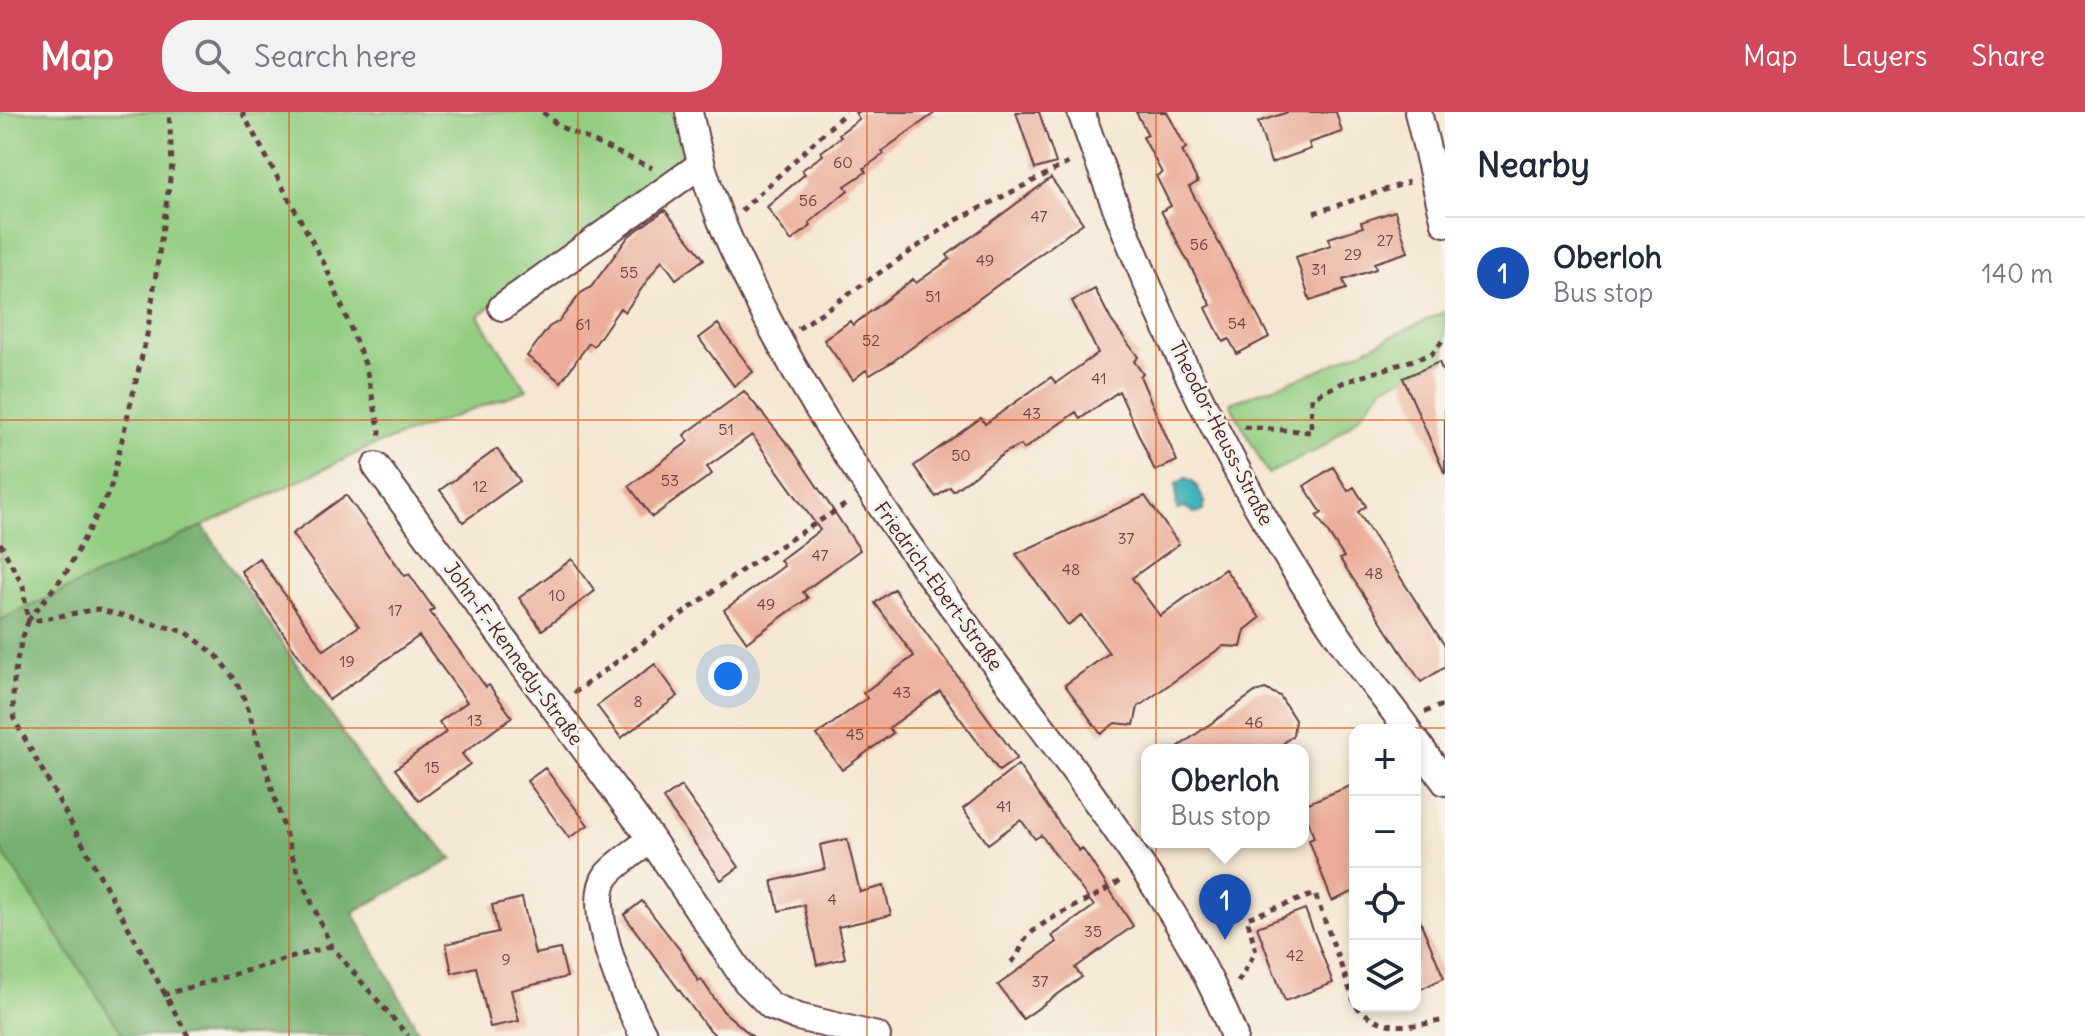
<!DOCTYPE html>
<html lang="en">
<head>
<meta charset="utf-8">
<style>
	:root { --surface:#fff; --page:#f2f2f3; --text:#1f2937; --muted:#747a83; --line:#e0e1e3; --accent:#d1495b }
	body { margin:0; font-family:Delius,sans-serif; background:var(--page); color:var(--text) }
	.controls { position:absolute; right:24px; bottom:24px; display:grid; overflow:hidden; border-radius:16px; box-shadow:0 4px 12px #0003 }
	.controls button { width:72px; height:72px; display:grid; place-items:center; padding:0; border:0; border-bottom:2px solid var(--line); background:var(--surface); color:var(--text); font:40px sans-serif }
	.you { position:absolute; left:728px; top:564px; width:28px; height:28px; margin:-20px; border:6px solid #fff; border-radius:50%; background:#1a73e8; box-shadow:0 0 0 12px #1a73e833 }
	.badge { display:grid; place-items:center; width:52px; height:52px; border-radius:50%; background:var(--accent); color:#fff; font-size:26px; font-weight:700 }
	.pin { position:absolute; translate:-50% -66px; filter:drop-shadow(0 2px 4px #0008) }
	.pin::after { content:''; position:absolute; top:42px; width:28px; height:24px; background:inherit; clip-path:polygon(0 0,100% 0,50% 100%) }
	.popup { position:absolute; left:1141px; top:632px; width:168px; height:104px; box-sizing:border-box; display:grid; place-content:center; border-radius:16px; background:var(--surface); filter:drop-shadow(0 2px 6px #0005); font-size:26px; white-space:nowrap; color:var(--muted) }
	.popup b { font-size:30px; color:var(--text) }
	.popup::after { content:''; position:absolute; left:50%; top:100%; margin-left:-16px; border:16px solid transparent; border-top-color:var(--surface) }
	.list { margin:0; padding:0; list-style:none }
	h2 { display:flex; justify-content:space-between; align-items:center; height:104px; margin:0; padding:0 32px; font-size:34px }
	h2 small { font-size:26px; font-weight:400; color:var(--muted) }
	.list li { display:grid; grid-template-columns:52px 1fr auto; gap:24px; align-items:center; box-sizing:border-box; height:112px; padding:0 32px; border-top:2px solid var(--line) }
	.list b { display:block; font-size:30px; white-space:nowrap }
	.list p { margin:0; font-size:26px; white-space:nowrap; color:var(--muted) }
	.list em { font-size:26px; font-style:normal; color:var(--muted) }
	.icon { flex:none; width:44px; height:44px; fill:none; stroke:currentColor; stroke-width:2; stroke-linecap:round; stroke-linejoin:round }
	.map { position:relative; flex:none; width:1445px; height:924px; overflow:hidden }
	header { display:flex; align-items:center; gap:48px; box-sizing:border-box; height:112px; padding:0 40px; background:var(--accent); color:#fff }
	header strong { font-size:38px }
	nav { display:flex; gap:44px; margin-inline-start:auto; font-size:28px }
	.search { width:560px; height:72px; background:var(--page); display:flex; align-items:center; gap:20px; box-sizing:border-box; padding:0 28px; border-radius:32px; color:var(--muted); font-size:30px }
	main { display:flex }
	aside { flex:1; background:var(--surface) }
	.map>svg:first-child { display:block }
	.green { fill:#93cd81; stroke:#6e7656; stroke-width:2 }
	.forest { fill:#76b06f; stroke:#60684d; stroke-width:2 }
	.water { fill:#43b3bb; stroke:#466973; stroke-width:2 }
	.building { fill:#ebad9a }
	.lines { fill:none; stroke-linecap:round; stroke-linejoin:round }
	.minor-casing { stroke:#643d44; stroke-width:30 }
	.path { stroke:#643d44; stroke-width:5; stroke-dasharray:6 6; stroke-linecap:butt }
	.minor { stroke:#fff; stroke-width:26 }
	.grid { fill:none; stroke:#e0560e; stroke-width:2; stroke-opacity:0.55 }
	.labels { text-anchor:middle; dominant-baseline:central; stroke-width:6; stroke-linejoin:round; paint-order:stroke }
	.number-label { font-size:16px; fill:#724247 }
	.street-label { font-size:20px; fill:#4a1f2b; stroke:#f7f3e8 }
</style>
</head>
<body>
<header>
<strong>Map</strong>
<div class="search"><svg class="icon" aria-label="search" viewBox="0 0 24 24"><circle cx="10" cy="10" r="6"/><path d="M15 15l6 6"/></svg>Search here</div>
<nav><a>Map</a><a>Layers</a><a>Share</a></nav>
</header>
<main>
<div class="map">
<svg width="1445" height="924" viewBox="0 0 1445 924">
	<rect width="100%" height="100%" fill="#f7f3e8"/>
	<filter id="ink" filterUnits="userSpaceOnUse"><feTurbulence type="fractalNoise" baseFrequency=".0125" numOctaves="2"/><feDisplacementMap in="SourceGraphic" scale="16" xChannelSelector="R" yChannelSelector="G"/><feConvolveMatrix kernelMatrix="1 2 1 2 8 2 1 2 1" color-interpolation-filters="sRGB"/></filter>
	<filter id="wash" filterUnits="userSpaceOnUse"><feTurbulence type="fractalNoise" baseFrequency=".006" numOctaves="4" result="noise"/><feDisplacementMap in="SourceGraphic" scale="32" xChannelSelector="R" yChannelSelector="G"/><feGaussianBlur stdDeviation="1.8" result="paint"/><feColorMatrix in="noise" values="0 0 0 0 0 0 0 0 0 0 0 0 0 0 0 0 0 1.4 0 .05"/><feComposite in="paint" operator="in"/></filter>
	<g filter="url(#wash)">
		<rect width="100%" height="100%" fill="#f5e7d2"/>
		<path class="green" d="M0,0h672l13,50 -207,154 49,74 -157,57 -370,175z
			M1445,199v49l-61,26 -27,33 -34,28 -55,27 -38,-71 91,-33z
			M0,736l124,188h-124z"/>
		<path class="forest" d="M203,414l167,247 83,86 -100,53 68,124h-297l-124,-188v-228z"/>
		<path class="water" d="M1186,366l8,4 11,20 -2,9 -9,2 -9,-6 -8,3 -1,-26z"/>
		<g id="blocks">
			<path class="building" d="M855,0h81l-54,39 2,3 -20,14 2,4 -21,14 3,4 -39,33 2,3 -20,15 -24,-34 38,-33 -3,-4 21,-15 -2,-3 20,-15 -2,-3 20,-15z
				M1016,0h23l17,51 -21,6z
				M1136,0h31l19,36 -4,3 16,31 -9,5 80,150 -32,17 -8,-15 -6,3 -17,-34 5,-3 -50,-94 10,-5 -15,-30 6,-3 -19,-36 5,-2z
				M1288,0h48l6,20 -33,11 2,6 -40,14 -13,-41z
				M1051,66l32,45 -191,139 -22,13 -4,-5 -13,10 -29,-40 26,-19 3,4 60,-46 3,4 34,-24 -3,-4z
				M665,98l39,49 -28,20 -14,-19 -37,52 -5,-4 -26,38 -5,-3 -28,39 -34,-26 22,-29 10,-6 22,-28 10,-6 38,-51z
				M1395,99l13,41 -34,11 2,6 -33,11 3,9 -36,12 -14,-44 35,-12 -2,-7 34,-11 -2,-5z
				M1095,177l16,31 27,37 -4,4 9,13 -3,2 37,85 -22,10 -36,-80 -39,28 -4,-7 -52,37 -3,-4 -15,7 -53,39 -3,-4 -14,10 -22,-31 67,-48 4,6 66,-47 5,6 42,-30 -26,-52z
				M718,212l35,48 -19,14 -35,-48z
				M1439,250l6,14v98l-42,-96z
				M744,279l50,61 66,98 -57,42 5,6 -61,44 -23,-32 60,-44 -4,-6 40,-30 -68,-95 -45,32 5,7 -60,43 -23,-31 60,-45 -5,-6z
				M497,337l23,32 -57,41 -23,-32z
				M1333,355l15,24 6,-4 12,19 -8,6 87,134v21l-24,15 -81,-123 4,-2 -27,-41 5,-3 -18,-27z
				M346,383l59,81 4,-2 25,35 -4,3 56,75 3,-2 23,32 -50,37 8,10 -51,37 -24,-32 51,-37 -7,-10 28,-20 -48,-66 -90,64 -88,-129 18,-13 65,92 35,-24 -67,-92z
				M1145,384l34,48 -47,34 28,38 65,-47 35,49 -15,12 -4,17 -18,-1 -85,61 -4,18 -19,-2 -14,11 -36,-49 44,-32 -28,-38 -13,10 -52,-71z
				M572,447l23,32 -53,39 -23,-32z
				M894,477l123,169 -18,13 -59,-80 -51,37 4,5 -51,37 -25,-35 50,-37 -4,-5 51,-37 -39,-53z
				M655,552l23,32 -57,42 -24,-32z
				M1265,577l15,7 15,24 -2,15 -17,15h-102l81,-58z
				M1018,653l61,86 3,-3 7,10 44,68 -58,42 7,9 -59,42 -25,-34 59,-43 -5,-6 42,-30 -53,-71 -6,4 -14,-19 -33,24 -25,-35z
				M545,656l43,57 -19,13 -42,-57z
				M1355,672v107l-23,10 -23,-61 5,-2 -11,-33z
				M681,674l58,81 -18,13 -58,-81z
				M847,727l13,53 24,-6 7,29 -53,12 7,31 -28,7 -13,-60 -25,6 -7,-30 53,-12 -5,-24z
				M522,786l13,56 25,-5 7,28 -56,13 8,31 -29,6 -14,-60 -24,6 -6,-29 52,-12 -6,-27z
				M642,789l38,49 18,31 3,-2 22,32 29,25h-36l-11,-11 -81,-110z
				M1305,797l28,74 -48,18 -28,-74z
				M1415,797l29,69 -29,14z"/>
		</g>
	</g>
	<g filter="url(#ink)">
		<use href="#blocks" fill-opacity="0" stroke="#643d44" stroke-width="2"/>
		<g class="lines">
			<g class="minor-casing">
				<path id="minor" d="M689,0c15,78 42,137 79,208 84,162 200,306 308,453 60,83 121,167 158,263
					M1081,0c64,185 150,369 262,531 20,30 44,57 65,87
					M1418,0l27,111
					M502,195l198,-142
					M376,354l275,373 95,142 25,25 27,11 79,19
					M1415,628l30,42
					M644,924c-17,-31 -61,-129 -37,-161 11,-13 31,-25 44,-36"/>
			</g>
			<path class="path" d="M242,0l84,155 39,97 15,67 -1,10
				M543,0l16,14 93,42
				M741,99l105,-99
				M1314,101l95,-31
				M798,217l155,-107 119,-61
				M1244,315l67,5 1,-35 30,-14 90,-29 13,-16
				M0,431l23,43 5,35
				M28,509l39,-50 43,-81 37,-155 25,-170 -3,-53
				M574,581l171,-125 103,-65
				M1425,600l20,-8
				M1011,850c10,-7 9,-18 17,-26 26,-25 65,-34 94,-57
				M1238,870l18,-31 -9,-33 68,-24 40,110
				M163,883l168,-49
				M1356,894c26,26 55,21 89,14
				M188,924l-174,-317c-3,-35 2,-64 14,-97l69,-13 89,23 30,23 20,26 11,24 48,160 36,81 77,90"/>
			<use href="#minor" class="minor"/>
		</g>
	</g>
	<path class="grid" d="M289,0v924M578,0v924M867,0v924M1156,0v924M0,308h1445M0,616h1445"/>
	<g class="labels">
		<g class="number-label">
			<text x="843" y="50">60</text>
			<text x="808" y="88">56</text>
			<text x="1039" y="104">47</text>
			<text x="1385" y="128">27</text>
			<text x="1199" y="132">56</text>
			<text x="1353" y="142">29</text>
			<text x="985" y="148">49</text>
			<text x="1319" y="157">31</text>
			<text x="629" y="160">55</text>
			<text x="933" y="184">51</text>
			<text x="1237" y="211">54</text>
			<text x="583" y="212">61</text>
			<text x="871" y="228">52</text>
			<text x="1099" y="266">41</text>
			<text x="1032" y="301">43</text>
			<text x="726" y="317">51</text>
			<text x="961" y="343">50</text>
			<text x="670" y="368">53</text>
			<text x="480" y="374">12</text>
			<text x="1126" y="426">37</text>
			<text x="820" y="443">47</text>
			<text x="1071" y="457">48</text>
			<text x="1374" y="461">48</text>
			<text x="557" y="483">10</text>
			<text x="766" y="492">49</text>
			<text x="395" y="498">17</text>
			<text x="347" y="549">19</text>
			<text x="902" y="580">43</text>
			<text x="638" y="589">8</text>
			<text x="475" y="608">13</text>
			<text x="1254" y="610">46</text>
			<text x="855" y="622">45</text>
			<text x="432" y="655">15</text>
			<text x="1004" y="694">41</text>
			<text x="832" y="787">4</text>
			<text x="1093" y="819">35</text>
			<text x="1295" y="843">42</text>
			<text x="506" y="847">9</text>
			<text x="1040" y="869">37</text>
		</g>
		<g class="street-label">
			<text transform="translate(1222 321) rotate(63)">Theodor-Heuss-Straße</text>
			<text transform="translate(939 474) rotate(54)">Friedrich-Ebert-Straße</text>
			<text transform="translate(514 541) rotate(54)">John-F.-Kennedy-Straße</text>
		</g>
	</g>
</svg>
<div class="controls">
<button>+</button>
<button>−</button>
<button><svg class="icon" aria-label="locate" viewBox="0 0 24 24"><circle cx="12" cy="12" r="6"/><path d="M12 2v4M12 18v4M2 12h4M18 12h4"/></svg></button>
<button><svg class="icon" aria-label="layers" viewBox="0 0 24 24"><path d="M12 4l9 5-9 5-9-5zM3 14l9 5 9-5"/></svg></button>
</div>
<div class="you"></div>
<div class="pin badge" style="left:1225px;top:828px;background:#1a4fb4">1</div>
<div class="popup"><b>Oberloh</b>Bus stop</div>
</div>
<aside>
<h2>Nearby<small></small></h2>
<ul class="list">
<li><span class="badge" style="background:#1a4fb4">1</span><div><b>Oberloh</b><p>Bus stop</p></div><em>140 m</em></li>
</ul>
</aside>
</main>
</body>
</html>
